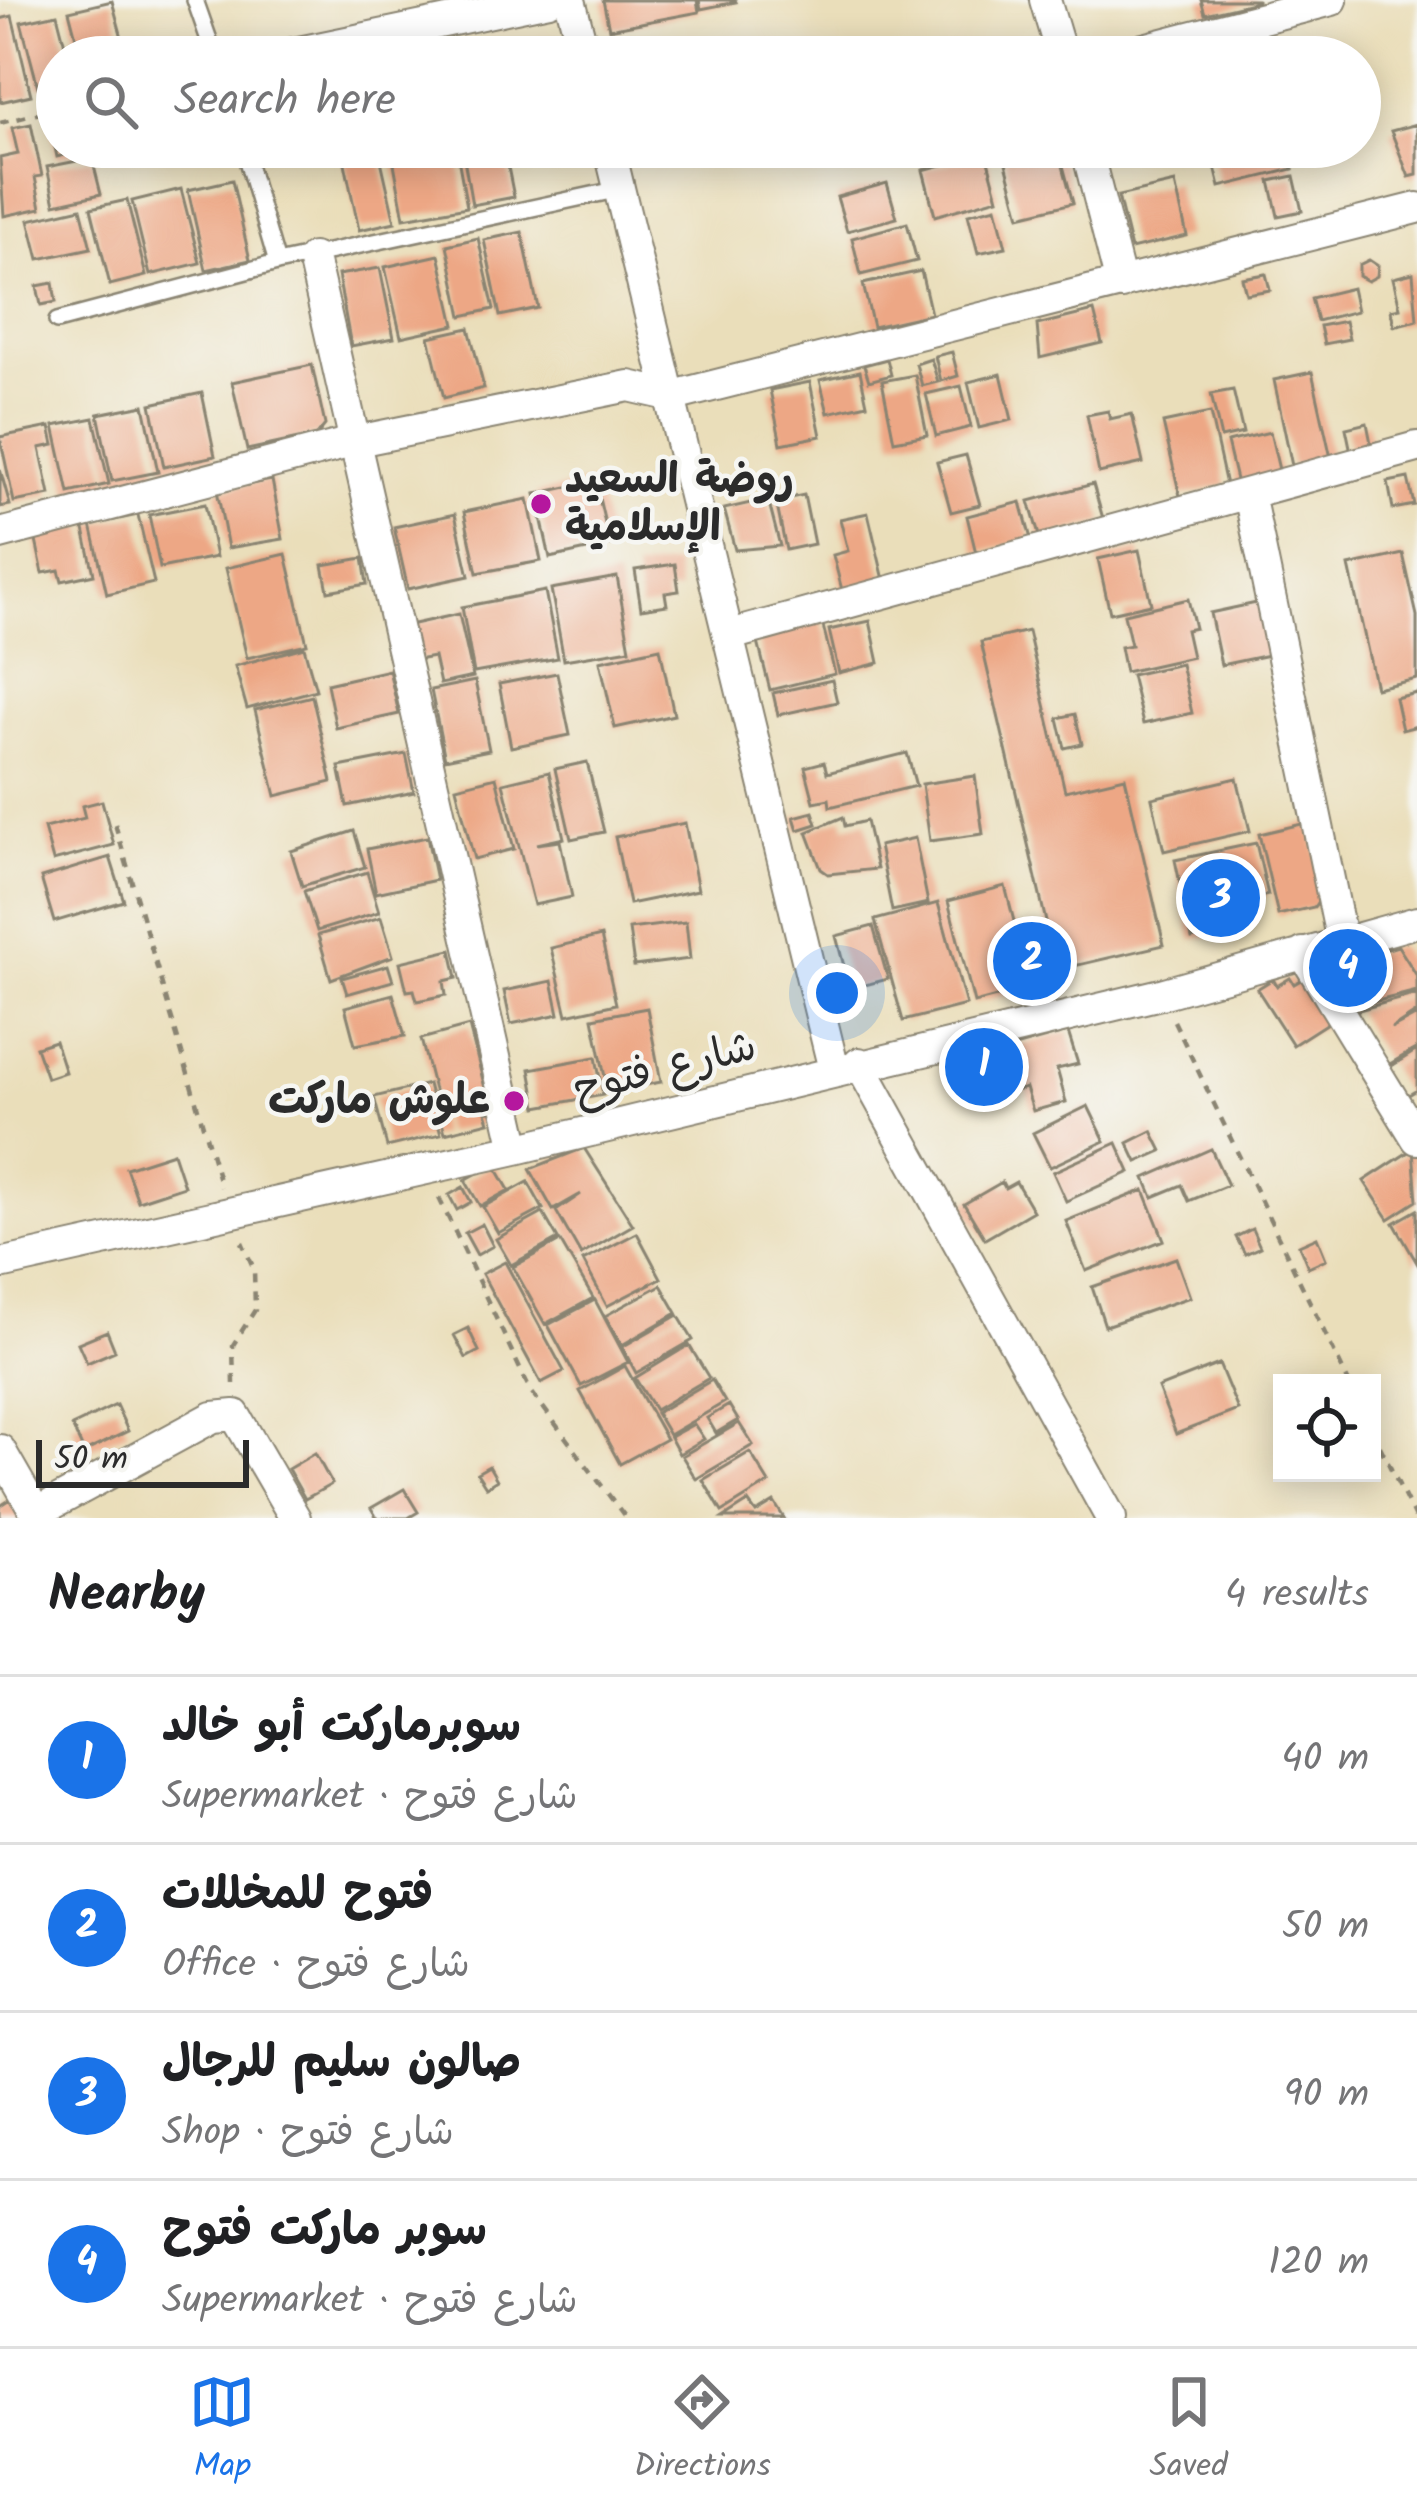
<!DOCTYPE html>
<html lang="en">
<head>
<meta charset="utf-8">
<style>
	:root { --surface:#fff; --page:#f2f2f2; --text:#202124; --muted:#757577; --line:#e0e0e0; --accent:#1a73e8 }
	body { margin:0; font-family:Kalam,"Playpen Sans Arabic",sans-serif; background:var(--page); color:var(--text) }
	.controls { position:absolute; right:36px; bottom:36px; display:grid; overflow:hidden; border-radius:0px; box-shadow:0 6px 30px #0003 }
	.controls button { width:108px; height:108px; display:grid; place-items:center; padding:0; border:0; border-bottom:3px solid var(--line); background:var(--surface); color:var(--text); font:60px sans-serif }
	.scale { position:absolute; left:36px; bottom:30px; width:213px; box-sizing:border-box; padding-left:12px; border:6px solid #2b2b2b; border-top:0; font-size:33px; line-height:42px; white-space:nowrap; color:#2b2b2b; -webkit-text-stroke:9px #f6f6f2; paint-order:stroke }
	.you { position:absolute; left:837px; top:993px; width:42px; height:42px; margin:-30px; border:9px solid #fff; border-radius:50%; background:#1a73e8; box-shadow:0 0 0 18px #1a73e833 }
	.badge { display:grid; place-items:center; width:78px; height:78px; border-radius:50%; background:var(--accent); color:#fff; font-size:39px; font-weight:700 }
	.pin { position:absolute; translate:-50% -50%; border:6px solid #fff; box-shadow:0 3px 12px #0006 }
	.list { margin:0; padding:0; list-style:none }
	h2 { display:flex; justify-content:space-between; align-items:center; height:156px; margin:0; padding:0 48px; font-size:51px }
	h2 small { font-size:39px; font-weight:400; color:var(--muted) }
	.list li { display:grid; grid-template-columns:78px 1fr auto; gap:36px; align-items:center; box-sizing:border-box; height:168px; padding:0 48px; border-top:3px solid var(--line) }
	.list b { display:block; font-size:45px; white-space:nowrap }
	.list p { margin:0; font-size:39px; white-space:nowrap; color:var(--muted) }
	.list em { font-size:39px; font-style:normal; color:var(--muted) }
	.icon { flex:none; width:66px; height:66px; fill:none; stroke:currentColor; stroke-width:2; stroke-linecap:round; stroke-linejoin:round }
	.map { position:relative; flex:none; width:1417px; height:1518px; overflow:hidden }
	.search { position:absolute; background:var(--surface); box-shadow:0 6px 30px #0003; left:36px; right:36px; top:36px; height:132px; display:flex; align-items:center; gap:30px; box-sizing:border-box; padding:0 42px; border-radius:66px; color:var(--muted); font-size:45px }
	.sheet { height:828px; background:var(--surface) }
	nav { display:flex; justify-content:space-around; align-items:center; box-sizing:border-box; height:168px; border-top:3px solid var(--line); background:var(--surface); font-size:33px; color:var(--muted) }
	nav a { display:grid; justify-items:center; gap:6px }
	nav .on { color:var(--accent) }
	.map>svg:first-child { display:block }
	.building { fill:#eda785 }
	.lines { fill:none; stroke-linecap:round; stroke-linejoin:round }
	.service-casing { stroke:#8a8472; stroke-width:20 }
	.minor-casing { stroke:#8a8472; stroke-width:34 }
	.path { stroke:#8a8472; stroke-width:4.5; stroke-dasharray:9 9; stroke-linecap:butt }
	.service { stroke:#fff; stroke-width:15 }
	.minor { stroke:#fff; stroke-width:30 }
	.poi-dot { fill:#b5179e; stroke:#f6f6f2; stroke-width:4.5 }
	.labels { text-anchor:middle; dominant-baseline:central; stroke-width:9; stroke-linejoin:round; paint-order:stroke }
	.poi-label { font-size:42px; font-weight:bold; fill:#2b2b2b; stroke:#f6f6f2; text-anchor:start }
	.street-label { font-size:42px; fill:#2b2b2b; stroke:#f6f6f2 }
</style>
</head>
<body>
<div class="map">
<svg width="1417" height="1518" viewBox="0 0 1417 1518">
	<rect width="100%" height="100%" fill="#f6f6f2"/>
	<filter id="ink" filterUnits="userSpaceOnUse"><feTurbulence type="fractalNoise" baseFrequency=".00833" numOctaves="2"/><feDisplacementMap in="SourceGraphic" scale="24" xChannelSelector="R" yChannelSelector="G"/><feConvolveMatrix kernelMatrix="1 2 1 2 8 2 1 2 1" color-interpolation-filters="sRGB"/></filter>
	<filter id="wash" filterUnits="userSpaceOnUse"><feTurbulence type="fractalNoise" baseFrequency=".004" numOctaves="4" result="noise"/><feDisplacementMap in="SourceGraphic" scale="48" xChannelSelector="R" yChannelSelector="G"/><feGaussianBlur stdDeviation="2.7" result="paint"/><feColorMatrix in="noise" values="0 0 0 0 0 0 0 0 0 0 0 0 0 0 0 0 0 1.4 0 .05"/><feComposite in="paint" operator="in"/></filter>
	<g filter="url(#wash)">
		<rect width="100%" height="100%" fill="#eadeba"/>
		<g id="blocks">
			<path class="building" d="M603,0h94l2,12 -90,17z
				M699,0h36l1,2 -35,7z
				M1201,0h56v2l-52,12z
				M112,1l15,55 -46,1 -12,-46z
				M57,14l11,43h-11v26l-19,4 -17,-65z
				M12,16l19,79 -31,7v-83z
				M1262,49l2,8h-29v-2z
				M57,118v29h20l1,5 -21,5 -8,-37z
				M31,124l11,52 -7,1 6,31 -37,8 -4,-58 18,-4 -6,-26z
				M1417,124v51l-8,2 -18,-46z
				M378,147l17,75 -36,8 -17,-81z
				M391,147h65l11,60 -63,11z
				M462,147h42l10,50 -42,8z
				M1021,147h37l15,56 -53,13 -17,-64z
				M1210,147h77l6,22 -73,18z
				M986,153l12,45 -63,18 -12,-46z
				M92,158l9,36 -46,10 -8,-37z
				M1294,176l8,35 -24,5 -8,-35z
				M232,180l18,80 -44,10 -18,-80z
				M887,183l10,35 -50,13 -10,-34z
				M1175,183l12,53 -56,13 -13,-53z
				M181,189l19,74 -50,12 -18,-74z
				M127,200l19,76 -36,9 -19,-77z
				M996,207l10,40 -28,6 -10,-39z
				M81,208l10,40 -52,11 -10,-39z
				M907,223l10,38 -56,14 -9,-37z
				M522,232l16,76 -38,8 -16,-76z
				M478,238l16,71 -32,7 -15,-71z
				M439,255l16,70 -54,12 -16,-70z
				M1369,260l9,6 -1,10 -9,5 -9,-5v-11z
				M380,268l14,70 -43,8 -13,-71z
				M921,271l10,43 -58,13 -10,-43z
				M1413,273l4,47 -23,6 -3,-16 9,-2 -7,-30z
				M1266,274l4,16 -24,4 -4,-16z
				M53,283l3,19 -15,3 -4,-19z
				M1352,288l5,23 -40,10 -6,-23z
				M1094,311l8,32 -62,15 -3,-33z
				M1345,321l4,18 -25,5 -4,-18z
				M469,328l15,60 -40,10 -15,-61z
				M952,352l6,24 -17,5 -6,-25z
				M887,359l4,16 -22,6 -5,-16z
				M931,359l7,23 -16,4 -6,-22z
				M312,365l13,60 -8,10 -70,15 -15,-68z
				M860,371l7,33 -39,9 -8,-33z
				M1312,372l19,86 -39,8 -18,-86z
				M1001,374l11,46 -33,8 -11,-46z
				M915,375l12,60 -33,6 -12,-60z
				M810,382l11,54 -40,8 -11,-54z
				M961,386l10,41 -35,9 -10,-42z
				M1233,390l10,43 -22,5 -10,-44z
				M202,393l13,63 -51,11 -13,-63z
				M144,405l14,67 -46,9 -14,-67z
				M1108,411l2,8 22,-5 11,49 -44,10 -12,-58z
				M1210,413l16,72 -46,11 -17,-73z
				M94,418l15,66 -40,9 -15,-67z
				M1367,423l5,25 -21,4 -5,-24z
				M50,427l4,18 -14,3 10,47 -36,7 -14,-65z
				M1270,432l10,42 -43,10 -10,-42z
				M966,455l14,50 -29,7 -14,-50z
				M0,469l10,36 -10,2z
				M1408,478l6,27 -21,4 -5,-27z
				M272,480l11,59 -55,9 -11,-58z
				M595,481l15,64 -60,13 -14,-64z
				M1093,484l11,38 -64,17 -11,-38z
				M804,495l10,49 -28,6 -10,-49z
				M528,499l13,62 -64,12 -13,-61z
				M768,499l12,47 -45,4 -11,-41z
				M1021,502l10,37 -55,14 -9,-37z
				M205,504l11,53 -56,11 -11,-53z
				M868,513l16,67 -42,10 -9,-35 15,-4 -8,-32z
				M455,514l14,62 -61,13 -14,-62z
				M138,515l16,68 -47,11 -16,-69z
				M83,525l11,49 -32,7 -3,-11 -16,3 -8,-37z
				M1139,550l12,54 -41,9 -12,-54z
				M286,554l21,90 -60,14 -21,-90z
				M1403,554l14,62v63l-41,9 -27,-122z
				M363,558l4,26 -39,7 -5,-26z
				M675,564l4,27 -14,2 2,12 -26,4 -6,-39z
				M617,577l13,72 -66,11 -13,-71z
				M545,591l13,67 -84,15 -12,-66z
				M1188,599l7,29 -9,2 6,27 -67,15 -5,-25 11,-2 -7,-31z
				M1261,602l12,52 -52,11 -11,-52z
				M459,614l14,63 -33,7 -6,-27 -17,3 -8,-35z
				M821,618l14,56 -65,16 -14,-56z
				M870,621l9,42 -40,10 -10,-43z
				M1028,631l37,160 60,-14 39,168 -94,22 -16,-11 -73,-314z
				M304,647l12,43 -69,19 -12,-43z
				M660,648l14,67 -59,13 -15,-67z
				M1181,664l11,49 -49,11 -12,-49z
				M389,670l10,44 -63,14 -9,-44z
				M557,673l13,62 -59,12 -12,-63z
				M832,680l5,22 -59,13 -5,-22z
				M475,681l14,69 -44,9 -14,-69z
				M1417,693v33l-15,4 -7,-32z
				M312,696l20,86 -56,14 -21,-86z
				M1075,714l7,30 -17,4 -7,-30z
				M907,753l9,33 -86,21 -1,-8 -15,3 -9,-35 19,-5 3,11z
				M406,754l8,38 -67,14 -8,-39z
				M587,762l17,70 -33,7 -16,-70z
				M549,772l15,66 -27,6 23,-3 12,56 -38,8 -31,-122z
				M975,776l8,58 -53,7 -8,-57z
				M496,777l18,72 -40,10 -18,-72z
				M1237,778l13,53 -86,20 -12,-53z
				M102,801l12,44 -61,16 -9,-33 41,-10 -3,-12z
				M813,812l4,12 -19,6 -4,-13z
				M843,817l2,9 21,-5 11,48 -49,5 -7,-5 -14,-37z
				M1310,822l15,69 -11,16 -36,8 -19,-81z
				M685,823l13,67 -69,14 -14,-67z
				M354,831l11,36 -63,19 -11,-35z
				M427,837l9,43 -60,13 -9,-44z
				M915,838l13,65 -36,8 -13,-65z
				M1256,843l12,52 -52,11 6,26 -30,7 -17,-79z
				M110,857l14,44 -70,21 -13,-44z
				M367,872l12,40 -62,19 -13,-40z
				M1005,886l26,102 -57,15 -26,-102z
				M938,903l28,102 -63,16 -28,-101z
				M381,917l12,39 -62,23 -13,-44z
				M686,922l4,37 -56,7 -5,-37z
				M873,926l15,53 -38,10 -14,-53z
				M601,936l15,68 -49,11 -16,-67z
				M1398,946l19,30v15l-55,14 -25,-41z
				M451,950l6,28 -13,3 2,14 -29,6 -3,-11 -7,1 -7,-29z
				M388,965l5,16 -46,13 -5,-16z
				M1308,976l27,42 -42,27 -36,-56 16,-10 4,7 13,-8 4,6z
				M552,981l7,33 -48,10 -7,-33z
				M393,994l12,42 -50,9 -10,-38z
				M1417,994v18l-26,17 26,-14v33l-29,17 -33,-54z
				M647,1008l14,74 -53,10 -15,-74z
				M469,1026l22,85 -5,1 3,10 -44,11 -24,-94z
				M1068,1032l10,32 -21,5 9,33 -33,9 -7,-23 -7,2 -12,-41z
				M55,1041l10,31 -18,6 -11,-31z
				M1417,1050v40l-10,6 -17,-29z
				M596,1057l7,38 -66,12 -7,-38z
				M428,1084l13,50 -54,13 -13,-50z
				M1088,1106l17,35 -55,26 -17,-34z
				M1152,1131l10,20 -25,11 -9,-19z
				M1117,1143l13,29 -64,29 -13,-29z
				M584,1148l49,77 -52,30 -25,-44 25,-17 -28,16 -23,-41z
				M1211,1149l17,36 -39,16 -7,-16 -29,12 -8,-19z
				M1413,1149l4,52 -28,18 -25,-38z
				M173,1153l11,33 -46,15 -12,-33z
				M494,1164l15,26 -29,16 -15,-26z
				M528,1182l15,27 -45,24 -15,-26z
				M1002,1182l3,6 11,-6 17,29 -48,28 -21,-35z
				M463,1187l8,15 -14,8 -8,-15z
				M1144,1190l20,50 -78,31 -20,-50z
				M1417,1210v53l-23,-40z
				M543,1213l15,26 -47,26 -15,-26z
				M482,1224l11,22 -16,9 -12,-22z
				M1252,1229l8,18 -15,7 -9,-17z
				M637,1233l24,45 -54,28 -24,-45z
				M1317,1237l9,22 -18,8 -9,-22z
				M560,1241l33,57 -48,26 -32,-57z
				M1176,1258l14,39 -85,29 -13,-39z
				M505,1262l59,109 -23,12 -59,-109z
				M661,1285l16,28 -55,32 -17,-29z
				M595,1300l33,62 -47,24 -33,-61z
				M678,1315l15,25 -57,33 -14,-26z
				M468,1328l11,23 -13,7 -12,-23z
				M107,1331l8,20 -28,12 -9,-20z
				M689,1345l20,33 -54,32 -20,-32z
				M1219,1364l19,46 -62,24 -18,-46z
				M625,1366l41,73 -46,25 -40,-73z
				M712,1380l13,22 -56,33 -13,-22z
				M116,1405l12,26 -44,21 -12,-26z
				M729,1405l9,15 -22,13 -9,-15z
				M739,1423l14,22 -57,34 -14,-23z
				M694,1424l10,15 -25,15 -9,-17z
				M750,1452l19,31 -47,29 -19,-32z
				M315,1453l17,31 -27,15 -17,-30z
				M489,1466l8,14 -11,7 -9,-14z
				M404,1489l14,23 -10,6h-31l-6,-10z
				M11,1499l12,19h-23v-12z
				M748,1502l8,11 18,-11 10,16h-61z"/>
		</g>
	</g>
	<g filter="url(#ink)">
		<use href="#blocks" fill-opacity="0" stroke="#8a8472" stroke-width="3"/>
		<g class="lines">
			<g class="service-casing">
				<path id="service" d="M195,0l20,57
					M243,147l34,116
					M57,321l220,-58 343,-74"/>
			</g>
			<g class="minor-casing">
				<path id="minor" d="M570,0l15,57
					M1045,0l17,57
					M275,57l274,-57
					M1113,57l219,-57
					M609,147l225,923
					M1086,147l35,137
					M313,258l203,891
					M1249,494l93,448
					M0,534l352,-92 277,-56 44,10 744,-188
					M730,635l687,-188
					M1303,953l114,186
					M859,1063l252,455
					M0,1264l516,-115 645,-155 256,-72
					M0,1450l39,68
					M36,1513l177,-96 22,-2 60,103"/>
			</g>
			<path class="path" d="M0,123l57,-14
				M115,824l106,363
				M1174,1021l175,362
				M439,1198l91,192 96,128
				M234,1384l-1,-39 22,-35 -1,-41 -12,-27
				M1372,1430l43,88"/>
			<use href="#service" class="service"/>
			<use href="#minor" class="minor"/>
		</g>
	</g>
	<g class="poi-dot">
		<circle cx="541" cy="504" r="12"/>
		<circle cx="514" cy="1101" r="12"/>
	</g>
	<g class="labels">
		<g class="poi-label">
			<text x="565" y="480">روضة السعيد<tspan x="565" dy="48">الإسلامية</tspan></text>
			<text x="490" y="1101" text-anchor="end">علوش ماركت</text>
		</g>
		<g class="street-label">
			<text transform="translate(665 1069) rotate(-14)">شارع فتوح</text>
		</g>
	</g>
</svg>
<div class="controls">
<button><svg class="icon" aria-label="locate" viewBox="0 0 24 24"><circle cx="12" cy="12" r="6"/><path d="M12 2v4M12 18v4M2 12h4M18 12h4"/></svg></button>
</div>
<div class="scale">50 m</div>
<div class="you"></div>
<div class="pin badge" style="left:984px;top:1067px">1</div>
<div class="pin badge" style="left:1032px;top:961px">2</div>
<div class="pin badge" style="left:1221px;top:898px">3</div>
<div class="pin badge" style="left:1348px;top:968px">4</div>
<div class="search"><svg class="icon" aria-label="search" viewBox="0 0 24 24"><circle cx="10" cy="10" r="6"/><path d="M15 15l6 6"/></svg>Search here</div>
</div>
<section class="sheet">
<h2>Nearby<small>4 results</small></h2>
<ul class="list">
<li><span class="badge">1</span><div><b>سوبرماركت أبو خالد</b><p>Supermarket · شارع فتوح</p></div><em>40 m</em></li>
<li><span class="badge">2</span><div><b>فتوح للمخللات</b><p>Office · شارع فتوح</p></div><em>50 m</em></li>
<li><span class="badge">3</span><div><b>صالون سليم للرجال</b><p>Shop · شارع فتوح</p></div><em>90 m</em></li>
<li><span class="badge">4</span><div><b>سوبر ماركت فتوح</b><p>Supermarket · شارع فتوح</p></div><em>120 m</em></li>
</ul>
</section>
<nav>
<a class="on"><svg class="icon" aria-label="map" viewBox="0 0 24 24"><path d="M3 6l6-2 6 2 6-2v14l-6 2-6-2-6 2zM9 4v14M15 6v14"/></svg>Map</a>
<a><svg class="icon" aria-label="directions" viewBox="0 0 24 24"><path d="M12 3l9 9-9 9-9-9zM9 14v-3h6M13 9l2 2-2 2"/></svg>Directions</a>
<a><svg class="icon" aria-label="saved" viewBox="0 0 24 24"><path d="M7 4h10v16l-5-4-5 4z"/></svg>Saved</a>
</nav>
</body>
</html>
